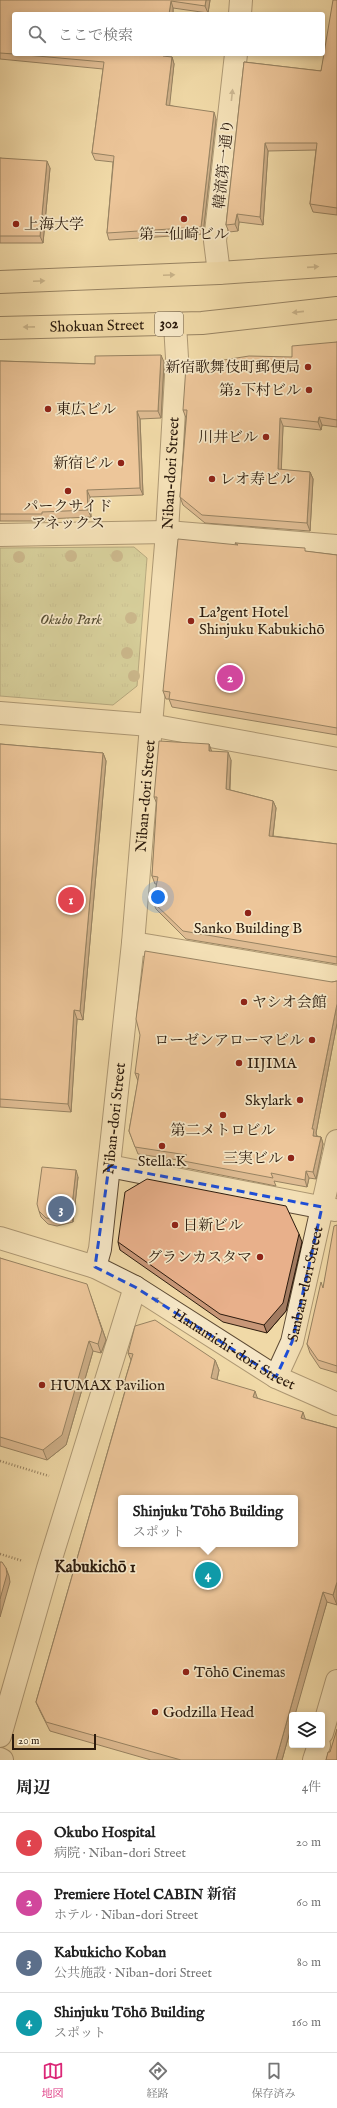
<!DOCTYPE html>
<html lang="ja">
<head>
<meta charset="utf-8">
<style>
	:root { --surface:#fff; --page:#f6f6f6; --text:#222; --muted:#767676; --line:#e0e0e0; --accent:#db2777 }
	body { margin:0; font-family:"IM FELL English","Noto Serif JP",serif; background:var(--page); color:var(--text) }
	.controls { position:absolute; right:12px; bottom:12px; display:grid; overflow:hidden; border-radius:4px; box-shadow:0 2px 6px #0003 }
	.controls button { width:36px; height:36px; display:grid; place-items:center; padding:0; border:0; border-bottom:1px solid var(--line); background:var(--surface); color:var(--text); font:20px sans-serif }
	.scale { position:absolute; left:12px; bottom:10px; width:84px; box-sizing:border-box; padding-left:4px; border:2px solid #2c1b0d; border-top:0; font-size:11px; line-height:14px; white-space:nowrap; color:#2c1b0d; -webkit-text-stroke:3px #f5e6c6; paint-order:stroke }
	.you { position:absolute; left:158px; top:897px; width:14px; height:14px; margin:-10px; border:3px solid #fff; border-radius:50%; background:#1a73e8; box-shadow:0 0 0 6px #1a73e833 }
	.badge { display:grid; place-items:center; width:26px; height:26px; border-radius:50%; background:var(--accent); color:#fff; font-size:13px; font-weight:700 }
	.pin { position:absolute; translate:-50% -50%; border:2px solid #fff; box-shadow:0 1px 4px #0006 }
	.popup { position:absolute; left:118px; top:1495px; width:180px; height:52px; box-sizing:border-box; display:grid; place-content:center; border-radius:4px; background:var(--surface); filter:drop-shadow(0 1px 3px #0005); font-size:13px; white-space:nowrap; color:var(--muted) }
	.popup b { font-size:15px; color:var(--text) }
	.popup::after { content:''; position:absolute; left:50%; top:100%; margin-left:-8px; border:8px solid transparent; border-top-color:var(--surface) }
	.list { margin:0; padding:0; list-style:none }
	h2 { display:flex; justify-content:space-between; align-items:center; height:52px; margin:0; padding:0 16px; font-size:17px }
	h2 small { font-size:13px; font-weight:400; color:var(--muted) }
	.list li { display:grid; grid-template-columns:26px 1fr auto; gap:12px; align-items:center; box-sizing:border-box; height:60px; padding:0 16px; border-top:1px solid var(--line) }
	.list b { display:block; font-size:15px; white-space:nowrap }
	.list p { margin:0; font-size:13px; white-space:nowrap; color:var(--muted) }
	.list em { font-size:13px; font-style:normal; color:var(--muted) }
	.icon { flex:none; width:22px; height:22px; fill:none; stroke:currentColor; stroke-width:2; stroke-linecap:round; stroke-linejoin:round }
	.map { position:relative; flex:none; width:337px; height:1760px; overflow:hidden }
	.search { position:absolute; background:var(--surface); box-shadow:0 2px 6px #0003; left:12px; right:12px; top:12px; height:44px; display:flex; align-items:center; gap:10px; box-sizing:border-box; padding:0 14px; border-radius:4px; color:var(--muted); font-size:15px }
	.sheet { height:292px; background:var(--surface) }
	nav { display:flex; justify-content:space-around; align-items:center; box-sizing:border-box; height:56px; border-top:1px solid var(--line); background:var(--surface); font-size:11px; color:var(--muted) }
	nav a { display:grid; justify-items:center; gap:2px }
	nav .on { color:var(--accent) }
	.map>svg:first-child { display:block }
	.park { fill:url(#park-tufts); stroke:#716e4c }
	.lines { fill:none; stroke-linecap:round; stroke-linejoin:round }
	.minor-casing { stroke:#5d4a34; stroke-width:24 }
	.primary-casing { stroke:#2c1b0d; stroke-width:24 }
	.path { stroke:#2c1b0d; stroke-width:2.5; stroke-dasharray:1 2; stroke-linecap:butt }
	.minor { stroke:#f5e6c6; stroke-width:22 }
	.primary { stroke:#f0d9a7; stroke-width:22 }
	.tree { fill:#9b8c67 }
	.wall { fill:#c89778; stroke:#2c1b0d }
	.shaded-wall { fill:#a27b61; stroke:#2c1b0d }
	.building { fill:#e8b08b; stroke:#2c1b0d; fill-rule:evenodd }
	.oneway { fill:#9b8b73 }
	.oneway2 { fill:#988462 }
	.marked { fill:none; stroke:#1d4ed8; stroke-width:3; stroke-dasharray:8 5; stroke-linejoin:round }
	.poi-dot { fill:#8f2418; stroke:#f5e6c6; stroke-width:1.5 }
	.labels { text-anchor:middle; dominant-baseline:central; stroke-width:3.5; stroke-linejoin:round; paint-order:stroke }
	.shield { fill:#f5e6c6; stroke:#685844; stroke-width:1 }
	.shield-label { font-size:14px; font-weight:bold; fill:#2c1b0d }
	.street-label { font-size:15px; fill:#2c1b0d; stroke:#f5e6c6 }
	.poi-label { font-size:15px; fill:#2c1b0d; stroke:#f5e6c6; text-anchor:start }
	.park-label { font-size:15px; font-style:italic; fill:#554d32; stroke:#f5e6c6 }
	.neighbourhood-label { font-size:16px; font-weight:bold; fill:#2c1b0d; stroke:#f5e6c6 }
</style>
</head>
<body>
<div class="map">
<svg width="337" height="1760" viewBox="0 0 337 1760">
	<defs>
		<pattern id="park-tufts" width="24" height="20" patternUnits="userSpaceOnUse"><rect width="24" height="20" fill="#b6c08a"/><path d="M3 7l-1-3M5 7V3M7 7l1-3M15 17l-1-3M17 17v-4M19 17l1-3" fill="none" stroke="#9da476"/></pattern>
	</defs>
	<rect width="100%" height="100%" fill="#f0d9a7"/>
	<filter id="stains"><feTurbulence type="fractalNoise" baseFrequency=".005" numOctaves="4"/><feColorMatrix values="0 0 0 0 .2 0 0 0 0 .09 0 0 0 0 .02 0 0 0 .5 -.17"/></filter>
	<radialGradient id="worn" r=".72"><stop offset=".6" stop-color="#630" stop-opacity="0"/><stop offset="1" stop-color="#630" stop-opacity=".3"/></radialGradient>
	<path class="park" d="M134,547l13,11 -10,128 -24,19 -113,-9v-148z"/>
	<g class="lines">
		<g class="minor-casing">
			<g id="minor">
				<path d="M240,14l1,-14"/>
				<path d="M219,273l-4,-32 21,-187"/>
				<path d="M0,535l167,-3 170,14"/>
				<path d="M0,713l150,12 187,34"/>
				<path d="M133,943l204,34"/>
				<path d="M109,1166l226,44"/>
				<path id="s1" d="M0,1238l95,29 40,20 141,90 61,27"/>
				<path id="s2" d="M95,1267l5,-18 33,-306 34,-411 10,-174 -2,-34"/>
				<path id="s3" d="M276,1377l16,-35 45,-201"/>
				<path d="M322,1733l15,-52"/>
				<path d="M0,1736l48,-168 87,-281"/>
				<path d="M0,1759l2,1"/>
				<path d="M314,1760l5,-15"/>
			</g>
		</g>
		<g class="primary-casing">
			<g id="primary">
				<path d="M0,282l219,-9 118,-8"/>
				<path id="s4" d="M0,328l202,-5 135,-15"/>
			</g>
		</g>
		<path class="path" d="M0,1461l49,15
			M0,1554l23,7"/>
		<use href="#minor" class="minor"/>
		<use href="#primary" class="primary"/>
	</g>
	<g class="tree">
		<circle cx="71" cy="556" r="6"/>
		<circle cx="117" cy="556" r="6"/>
		<circle cx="19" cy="557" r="6"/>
		<circle cx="131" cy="618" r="6"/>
		<circle cx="127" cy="653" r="6"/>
		<circle cx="134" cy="676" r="6"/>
	</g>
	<path class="wall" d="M0,0h210l-2,13 -35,-5v6h-159l153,43h5l2,7 -5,41 47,14 -13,115 -94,6 -2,-7 6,-71 -18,-2 -3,-7 11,-84 -103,-10z
		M337,0v215l-24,-3 -3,-8 6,-54 -48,1 -5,74 -24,-3 -1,9 -9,1 -3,-7 18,-163 77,9z
		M0,158l50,10 -7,75h-43z
		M337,342v85l-15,-2 -1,5 -38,-4 -2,44 29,2 3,7 -3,52 -105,-8 -22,-18 -3,-8 6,-79 -3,-8 109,-53z
		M0,361l95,3 69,-2 -3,56 -21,1 3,76 -53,2 1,20 -46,2v2h-45z
		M235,543l102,12v180l-165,-28 -3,-8h-3l-3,-8 73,-146z
		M0,744l103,9 3,8 -23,259 -6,-1 -6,93 -71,-5z
		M209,744l2,7 20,9 -1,30 43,11 3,7 -3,28 64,8v120l-151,-25 -30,-30 -3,-7 4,-18h-2l-3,-8 5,-72 -3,-7z
		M337,981v42l-21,110 1,3 4,1 2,7 -7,35 -7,-1 -2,9 -33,-6 2,5 -95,-19 -3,-7 -40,-6 -9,-23 9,-50 -3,-8 197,-91z
		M78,1177l-5,45 -16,4 -9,-2 -7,-7 -2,-6z
		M337,1225v148l-17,-5 -10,-15 -3,-9 16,-56z
		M118,1242h184l-16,69 -19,22 -44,-11 -103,-72z
		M0,1258l90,36 16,46 -5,13 -8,-2 -27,94 -19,15 -47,-14z
		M128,1353l87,7 4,10 -2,10 88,39 32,9v177l-10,-3 -35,113v9l-10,36h-131l-101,-29 -10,-20 -4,-9 89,-311 -2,-4 8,-27z"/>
	<path class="shaded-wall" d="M206,0h4l-2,13 -3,-7z
		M171,1l2,7v6h-4z
		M164,54h3l-1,9 -3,-7z
		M172,57l2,7 -5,48 -3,-7z
		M214,112l2,7 -13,115 -2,-7z
		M265,143l3,8 -5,74 -3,-8z
		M47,161l3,7 -7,75 -3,-7z
		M237,214l2,8 -1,9 -3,-7z
		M161,355l3,7 -3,56 -3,-7z
		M137,411l3,8 3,76 -3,-7z
		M319,417l3,8 -1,5 -3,-8z
		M280,418l3,8 -2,51 -3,-8z
		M310,472l3,7 -3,52 -3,-8z
		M87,490l3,7 1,20 -3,-7z
		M209,744l3,8 -3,-1z
		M228,752l3,8 -2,37 -3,-8z
		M103,753l3,8 -23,259 -3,-9z
		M273,801l3,7 -4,35 -3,-7z
		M337,1004v19l-21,110 1,4 -4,-1 -1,-7z
		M74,1010l3,9 -6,93 -3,-8z
		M321,1137l2,7 -7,35 -3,-7z
		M76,1170l2,7 -5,45 -2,-7z
		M306,1171l3,7 -2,9 -2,-7z
		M299,1234l3,8 -16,69 -19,22 -3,-8z
		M90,1294l16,46 -5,13 -3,-9z
		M89,1341l4,10 -27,94 -19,15 -4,-10z
		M215,1360l4,10 -4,18 -4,-10z
		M255,1391l3,9 -5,-3z
		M303,1412l3,9 -5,-3z
		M6,1568l3,8 1,6 -10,35v-18z
		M337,1582v23l-4,-10z
		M323,1592l4,10 -32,113h-3v9l-10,36h-6z"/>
	<path class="building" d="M0,0h206l-1,6 -34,-5 -2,13h-155v40l-14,-1z
		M333,0h4v208l-27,-4 7,-61h-52l-5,74 -23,-3 -2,10 -9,1 18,-163 77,9z
		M15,54h149l-1,2 9,1 -6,48 48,7 -13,115 -94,6 7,-77 -22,-3 12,-91z
		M0,158l47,3 -7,75h-40z
		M337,342v78l-18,-3 -1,5 -38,-4 -2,51 32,3 -3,51 -105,-8 -22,-18 7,-87h-4l3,-44 63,-10 43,1v-11z
		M161,355l-3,56h-21l3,77 -53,2 1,20 -46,2v2h-42v-153l95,3v-8z
		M178,539l60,6 -3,-2 70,5v3l32,4v173l-168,-29 1,-7 -7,-1z
		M159,741l50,3v7l19,1 -2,37 47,12 -4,35 68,8v113l-154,-26 -30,-29 5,-25 -6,-1 5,-79h-3z
		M0,744l103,9 -23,258 -6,-1 -6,94 -68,-5z
		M145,951l187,31 5,-1v23l-25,125h2l-1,7 8,1 -8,35 -7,-1 -1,9 -34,-7 2,5 -95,-18 9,-5 -52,-8 -6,-16 10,-57 -4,-1 5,-38 -4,-16z
		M42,1167l34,3 -5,45 -16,4 -9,-1 -7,-7 -2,-7z
		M147,1179l139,27 13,28 -16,69 -19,22 -44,-11 -102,-72 7,-50z
		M337,1225v141l-19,-6 -11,-16 14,-62 2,6 11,-62z
		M0,1258l87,26 15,46 -4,14 -9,-3 -27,94 -19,15 -43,-13z
		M155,1320l60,40 -4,18 44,13 -2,6 50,15 -2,6 36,10v154l-4,13 -10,-3 -47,168h-95l-135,-38 -10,-20 90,-314 -3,-1 10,-33 -5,-1 7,-27zM121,1498h174v46h-174z
		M0,1562h2l4,6 1,6 -7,25z
		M337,1729v31h-11l2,-8h2z"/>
	<defs><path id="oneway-solid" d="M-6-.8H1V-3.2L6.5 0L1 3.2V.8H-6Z"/></defs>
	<g class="oneway">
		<use href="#oneway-solid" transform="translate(232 95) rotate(-84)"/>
		<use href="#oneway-solid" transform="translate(158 1301) rotate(-147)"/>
	</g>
	<g class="oneway2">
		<use href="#oneway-solid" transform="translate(313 267) rotate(-4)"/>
		<use href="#oneway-solid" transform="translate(169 275) rotate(-2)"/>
		<use href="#oneway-solid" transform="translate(39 281) rotate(-2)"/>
		<use href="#oneway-solid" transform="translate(298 312) rotate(174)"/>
		<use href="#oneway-solid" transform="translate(29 327) rotate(179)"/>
	</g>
	<path d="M0 0H337V1760H0ZM109,1166l213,41 -30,135 -16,35 -141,-90 -40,-20z" fill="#f0d9a7" fill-opacity=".55" fill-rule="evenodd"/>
	<path class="marked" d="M109,1166l213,41 -30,135 -16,35 -141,-90 -40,-20z"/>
	<g class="poi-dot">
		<circle cx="184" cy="219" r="4"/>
		<circle cx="16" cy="224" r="4"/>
		<circle cx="308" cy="367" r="4"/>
		<circle cx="309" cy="390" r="4"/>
		<circle cx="48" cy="409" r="4"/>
		<circle cx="266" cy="437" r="4"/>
		<circle cx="121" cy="463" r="4"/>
		<circle cx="212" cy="479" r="4"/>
		<circle cx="68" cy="491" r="4"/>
		<circle cx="191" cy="621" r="4"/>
		<circle cx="248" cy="913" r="4"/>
		<circle cx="244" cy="1002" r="4"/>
		<circle cx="312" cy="1040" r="4"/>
		<circle cx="239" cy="1063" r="4"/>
		<circle cx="300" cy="1100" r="4"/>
		<circle cx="223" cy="1115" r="4"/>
		<circle cx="162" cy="1146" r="4"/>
		<circle cx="291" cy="1158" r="4"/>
		<circle cx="175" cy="1225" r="4"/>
		<circle cx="260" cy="1257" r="4"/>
		<circle cx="42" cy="1385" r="4"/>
		<circle cx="186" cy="1672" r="4"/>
		<circle cx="155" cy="1712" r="4"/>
	</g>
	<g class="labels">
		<rect class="shield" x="155" y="312" width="28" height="24" rx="3"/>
		<g class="shield-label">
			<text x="169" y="324">302</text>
		</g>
		<g class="street-label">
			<text transform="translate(224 164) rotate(-84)">韓流第一通り</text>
			<text stroke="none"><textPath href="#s4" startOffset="97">Shokuan Street</textPath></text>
			<text stroke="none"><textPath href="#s2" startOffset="798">Niban-dori Street</textPath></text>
			<text stroke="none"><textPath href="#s2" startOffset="474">Niban-dori Street</textPath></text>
			<text stroke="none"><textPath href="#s2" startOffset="150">Niban-dori Street</textPath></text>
			<text stroke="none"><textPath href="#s3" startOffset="98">Sanban-dori Street</textPath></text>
			<text stroke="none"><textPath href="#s1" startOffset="261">Hanamichi-dori Street</textPath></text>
		</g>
		<g class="poi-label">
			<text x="24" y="224">上海大学</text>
			<text x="184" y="234" text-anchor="middle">第一仙崎ビル</text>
			<text x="300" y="367" text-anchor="end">新宿歌舞伎町郵便局</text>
			<text x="301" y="390" text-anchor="end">第2下村ビル</text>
			<text x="56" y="409">東広ビル</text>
			<text x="258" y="437" text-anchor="end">川井ビル</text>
			<text x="113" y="463" text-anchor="end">新宿ビル</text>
			<text x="220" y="479">レオ寿ビル</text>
			<text x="68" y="506" text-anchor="middle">パークサイド<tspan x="68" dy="17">アネックス</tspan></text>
			<text x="199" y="612">La'gent Hotel<tspan x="199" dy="17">Shinjuku Kabukichō</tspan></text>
			<text x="248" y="928" text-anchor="middle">Sanko Building B</text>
			<text x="252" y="1002">ヤシオ会館</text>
			<text x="304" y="1040" text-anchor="end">ローゼンアローマビル</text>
			<text x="247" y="1063">IIJIMA</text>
			<text x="292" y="1100" text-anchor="end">Skylark</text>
			<text x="223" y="1130" text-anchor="middle">第二メトロビル</text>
			<text x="283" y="1158" text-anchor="end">三実ビル</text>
			<text x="162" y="1161" text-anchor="middle">Stella.K</text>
			<text x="183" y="1225">日新ビル</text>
			<text x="252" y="1257" text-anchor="end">グランカスタマ</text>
			<text x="50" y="1385">HUMAX Pavilion</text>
			<text x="194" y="1672">Tōhō Cinemas</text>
			<text x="163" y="1712">Godzilla Head</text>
		</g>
		<g class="park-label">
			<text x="71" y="619">Okubo Park</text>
		</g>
		<g class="neighbourhood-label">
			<text x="95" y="1568">Kabukichō 1</text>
		</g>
	</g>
	<rect width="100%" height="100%" filter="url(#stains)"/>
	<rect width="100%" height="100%" fill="url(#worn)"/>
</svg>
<div class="controls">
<button><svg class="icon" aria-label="layers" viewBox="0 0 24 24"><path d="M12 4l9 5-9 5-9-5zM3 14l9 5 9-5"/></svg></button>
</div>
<div class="scale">20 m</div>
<div class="you"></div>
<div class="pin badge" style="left:71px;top:900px;background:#e0444e">1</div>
<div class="pin badge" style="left:230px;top:678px;background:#d1479c">2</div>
<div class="pin badge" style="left:61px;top:1209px;background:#5c6f8a">3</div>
<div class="pin badge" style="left:208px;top:1575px;background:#0f9aa8">4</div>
<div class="popup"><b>Shinjuku Tōhō Building</b>スポット</div>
<div class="search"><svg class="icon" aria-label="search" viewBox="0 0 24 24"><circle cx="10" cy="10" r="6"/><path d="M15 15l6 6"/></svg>ここで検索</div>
</div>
<section class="sheet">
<h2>周辺<small>4件</small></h2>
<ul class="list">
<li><span class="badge" style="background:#e0444e">1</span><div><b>Okubo Hospital</b><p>病院 · Niban-dori Street</p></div><em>20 m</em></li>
<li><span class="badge" style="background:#d1479c">2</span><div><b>Premiere Hotel CABIN 新宿</b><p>ホテル · Niban-dori Street</p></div><em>60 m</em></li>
<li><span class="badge" style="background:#5c6f8a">3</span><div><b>Kabukicho Koban</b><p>公共施設 · Niban-dori Street</p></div><em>80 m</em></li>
<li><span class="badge" style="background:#0f9aa8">4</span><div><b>Shinjuku Tōhō Building</b><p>スポット</p></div><em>160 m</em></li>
</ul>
</section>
<nav>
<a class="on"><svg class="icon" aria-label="map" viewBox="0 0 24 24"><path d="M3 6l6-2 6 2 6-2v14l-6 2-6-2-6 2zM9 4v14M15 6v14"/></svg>地図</a>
<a><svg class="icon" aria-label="directions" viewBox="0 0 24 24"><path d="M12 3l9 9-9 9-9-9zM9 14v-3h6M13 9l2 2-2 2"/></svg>経路</a>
<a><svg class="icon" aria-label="saved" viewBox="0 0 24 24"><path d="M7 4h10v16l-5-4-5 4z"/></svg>保存済み</a>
</nav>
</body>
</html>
